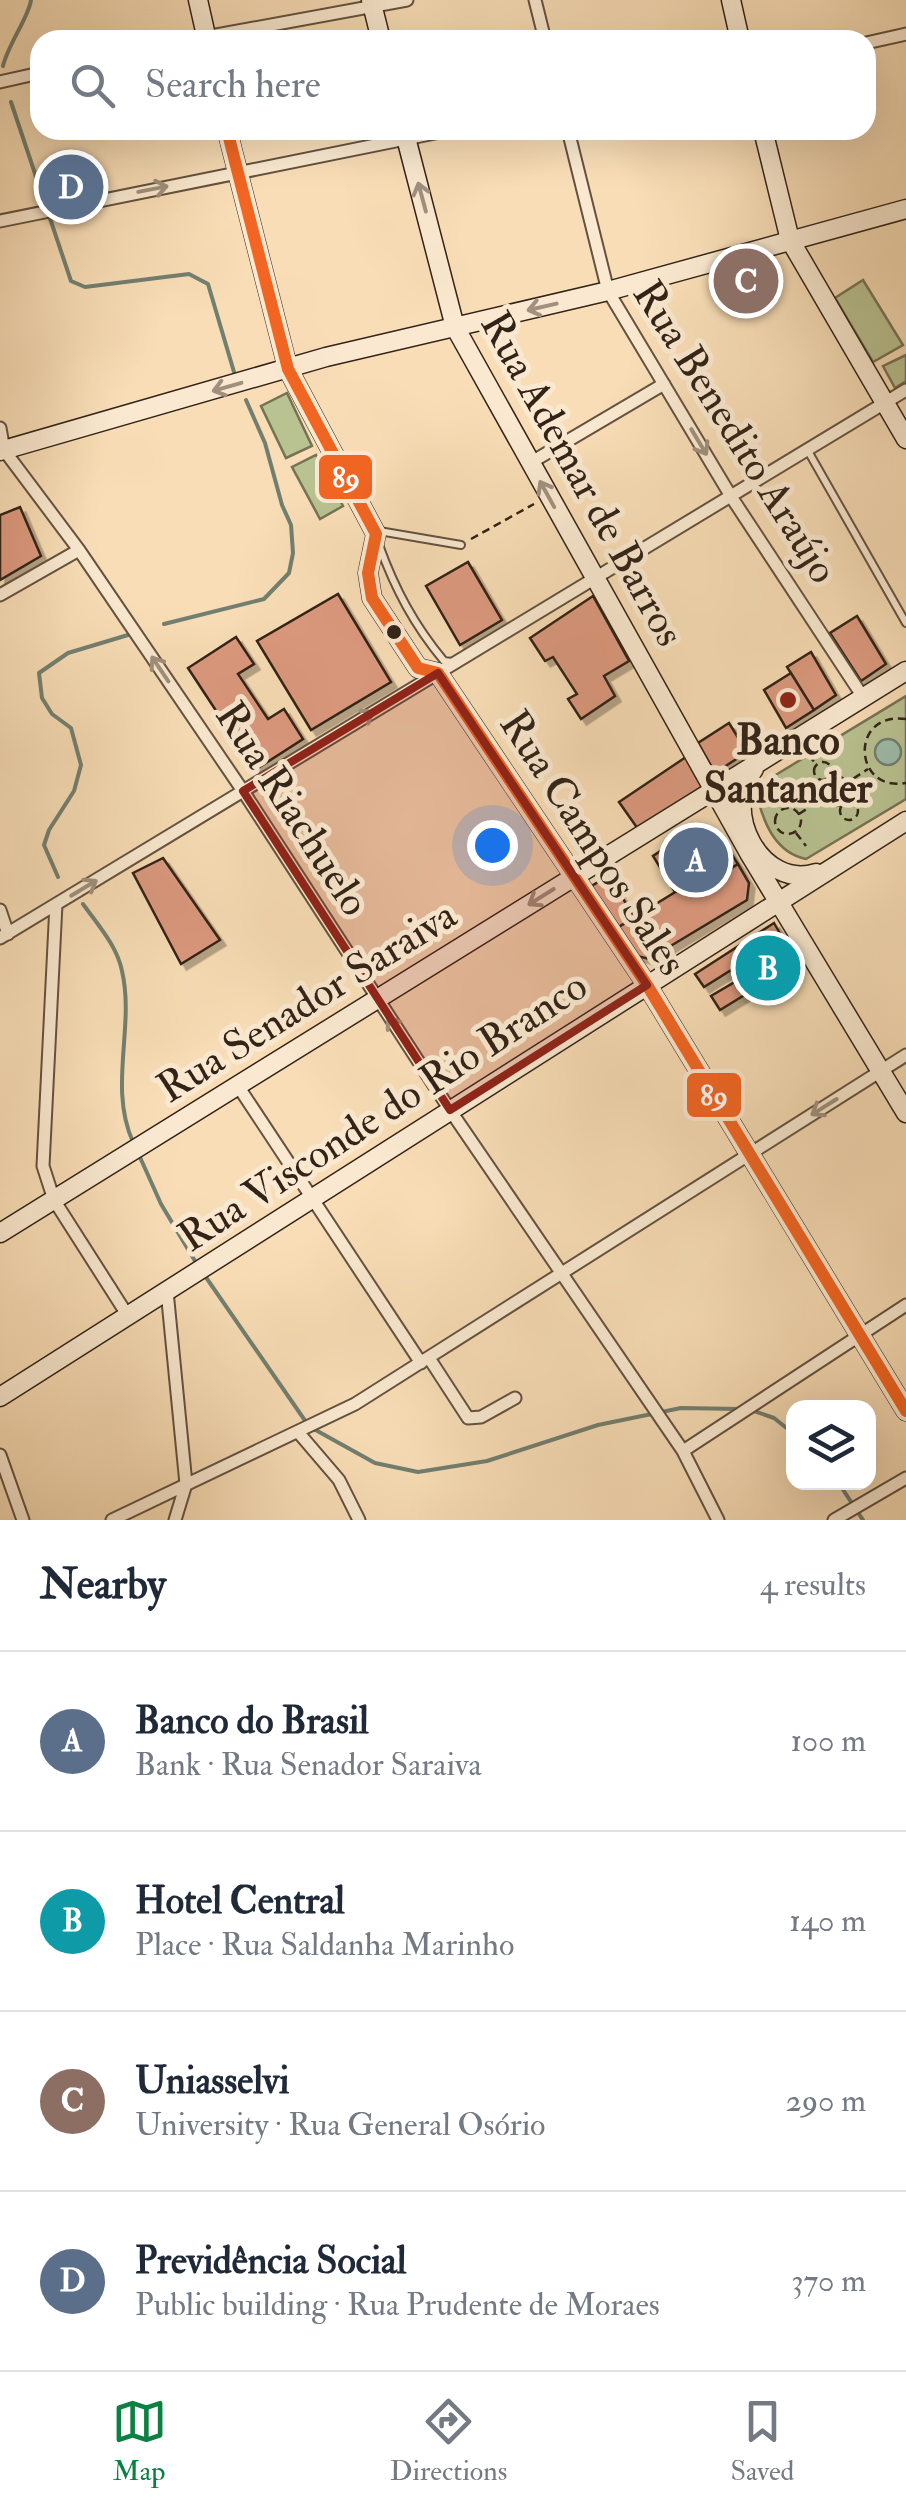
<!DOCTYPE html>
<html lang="en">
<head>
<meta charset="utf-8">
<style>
	:root { --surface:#fff; --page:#f6f6f7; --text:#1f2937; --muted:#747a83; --line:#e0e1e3; --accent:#0b8043 }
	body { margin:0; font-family:"IM FELL Double Pica",serif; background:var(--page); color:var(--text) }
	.controls { position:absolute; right:30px; bottom:30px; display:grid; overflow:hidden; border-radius:20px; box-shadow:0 10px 40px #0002 }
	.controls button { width:90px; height:90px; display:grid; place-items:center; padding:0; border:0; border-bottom:2px solid var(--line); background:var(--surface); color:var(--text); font:50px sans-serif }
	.you { position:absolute; left:492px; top:845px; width:35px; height:35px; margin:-25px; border:8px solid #fff; border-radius:50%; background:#1a73e8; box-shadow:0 0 0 15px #1a73e833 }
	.badge { display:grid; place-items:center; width:65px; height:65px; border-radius:50%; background:var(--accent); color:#fff; font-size:32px; font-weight:700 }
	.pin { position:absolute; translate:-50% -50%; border:5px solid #fff; box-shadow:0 2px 10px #0006 }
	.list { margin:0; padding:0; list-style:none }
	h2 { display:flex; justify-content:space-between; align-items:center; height:130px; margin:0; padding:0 40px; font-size:42px }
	h2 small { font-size:32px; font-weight:400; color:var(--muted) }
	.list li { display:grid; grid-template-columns:65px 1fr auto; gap:30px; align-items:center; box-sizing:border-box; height:180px; padding:0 40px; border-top:2px solid var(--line) }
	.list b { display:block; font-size:38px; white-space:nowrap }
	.list p { margin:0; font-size:32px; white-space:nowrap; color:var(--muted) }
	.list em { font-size:32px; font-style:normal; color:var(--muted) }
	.icon { flex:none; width:55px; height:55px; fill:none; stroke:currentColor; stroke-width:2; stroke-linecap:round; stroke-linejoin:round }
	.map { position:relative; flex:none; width:906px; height:1520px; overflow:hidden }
	.search { position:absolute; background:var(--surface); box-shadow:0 10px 40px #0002; left:30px; right:30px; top:30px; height:110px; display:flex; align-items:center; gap:25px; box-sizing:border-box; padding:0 35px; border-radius:30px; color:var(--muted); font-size:38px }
	.sheet { height:850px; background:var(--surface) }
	nav { display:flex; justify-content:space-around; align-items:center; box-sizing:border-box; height:140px; border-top:2px solid var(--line); background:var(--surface); font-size:28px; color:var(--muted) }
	nav a { display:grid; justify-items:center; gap:5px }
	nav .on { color:var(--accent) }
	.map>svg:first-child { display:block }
	.green { fill:#b9c291; stroke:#767254; stroke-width:2.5 }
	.water { fill:#9dbcab; stroke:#727f70; stroke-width:2.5 }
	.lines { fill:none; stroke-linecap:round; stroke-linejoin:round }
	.stream { stroke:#727f70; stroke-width:4 }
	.building { fill:#dc997e; stroke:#322318; stroke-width:2.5; filter:url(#shadow) }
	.lane-casing { stroke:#645240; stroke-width:10 }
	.street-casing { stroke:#645240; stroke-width:15 }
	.secondary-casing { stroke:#322318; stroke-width:21 }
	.path { stroke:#322318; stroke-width:2.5; stroke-dasharray:8 5; stroke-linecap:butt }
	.lane { stroke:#fae9d0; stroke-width:6 }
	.street { stroke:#fae9d0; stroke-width:11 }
	.secondary { stroke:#fae9d0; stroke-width:18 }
	.bus-1-casing { stroke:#fae9d0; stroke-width:20 }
	.bus-1 { stroke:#f26522; stroke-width:12 }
	.oneway { stroke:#a0907d }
	.marked { fill:#8f2418; fill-opacity:0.2; stroke:#8f2418; stroke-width:8; stroke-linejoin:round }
	.bus-dot { fill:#322318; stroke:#fae9d0; stroke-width:4 }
	.poi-dot { fill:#8f2418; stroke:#fae9d0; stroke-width:4 }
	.labels { text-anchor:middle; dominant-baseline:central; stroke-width:10; stroke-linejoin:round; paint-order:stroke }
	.street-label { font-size:42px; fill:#322318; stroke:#fae9d0 }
	.poi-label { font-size:42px; font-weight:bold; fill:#322318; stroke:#fae9d0 }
	.line-badge { stroke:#fae9d0; stroke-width:4 }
	.badge-label { font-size:28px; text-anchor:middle; font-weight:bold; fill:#fff }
</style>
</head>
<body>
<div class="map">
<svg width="906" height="1520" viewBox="0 0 906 1520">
	<defs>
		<filter id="shadow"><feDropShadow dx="5.5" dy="5.5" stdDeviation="0" flood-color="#0004"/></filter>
	</defs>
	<rect width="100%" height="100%" fill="#f8ddb6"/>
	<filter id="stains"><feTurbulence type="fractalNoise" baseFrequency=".002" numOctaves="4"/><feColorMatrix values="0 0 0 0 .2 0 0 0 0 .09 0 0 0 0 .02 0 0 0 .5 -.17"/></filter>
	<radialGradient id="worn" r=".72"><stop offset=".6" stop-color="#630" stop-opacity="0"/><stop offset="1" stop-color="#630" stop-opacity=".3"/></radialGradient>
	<path class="green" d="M863,280l40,65 -30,17 -38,-64z
		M906,355v26l-11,7 -12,-22z
		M287,393l25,53 -26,12 -25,-52z
		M316,455l27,51 -23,13 -28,-52z
		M906,696v103l-100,60c-29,-6 -41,-33 -48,-59l6,-18z"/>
	<path class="water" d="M875 752a13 13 0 1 1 26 0a13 13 0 1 1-26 0Z"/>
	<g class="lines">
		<path class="stream" d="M3,66c5,-22 26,-49 28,-66
			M11,102l60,179 14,6 104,-13 19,10 26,88
			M164,624l100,-25 25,-26 4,-20 -2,-28 -9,-20 -17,-62 -19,-43
			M58,877l-14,-32 5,-15 25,-39 7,-26 -10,-37 -19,-14 -10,-16 -3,-25 29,-20 60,-18
			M83,904c15,21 34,42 39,67 13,56 -14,116 11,171
			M139,1155l22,49 37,62
			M203,1273l103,149
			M754,1411l20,7 20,16
			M312,1428l63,35 43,9 69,-11 111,-36 83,-17 59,1
			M838,1482l25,38"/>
	</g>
	<path class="building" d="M20,507l21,49 -41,24v-65z
		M468,562l34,58 -42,25 -34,-59z
		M338,594l53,88 -80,48 -54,-89z
		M593,596l36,65 -25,15 11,20 -34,23 -13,-20 9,-5 -24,-37 -8,4 -15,-23z
		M857,616l29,48 -25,17 -31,-48z
		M236,637l18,27 -16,10 30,45 16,-10 19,30 -48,31 -67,-102z
		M811,652l25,43 -22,15 -27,-43z
		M791,673l23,37 -28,18 -22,-38z
		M729,723l18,29 -32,21 -17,-30z
		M686,757l17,29 -65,43 -19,-27z
		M697,827l8,12 12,-7 21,32 -23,14 -4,-8 -36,22 -22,-36z
		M163,858l57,82 -39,24 -48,-91z
		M738,864l11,19 -2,17 -98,59 -16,-4 -16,-27 94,-58 4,8z
		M608,876l27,41 -18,11 -27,-41z
		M774,923l23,40 -77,47 -9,-14 39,-23 -6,-11 -40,25 -9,-13z"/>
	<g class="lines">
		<g class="lane-casing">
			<path id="lane" d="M808,451l98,172
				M379,531l82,14
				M379,545c16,44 35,80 65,116l8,1"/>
		</g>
		<g class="street-casing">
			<path id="street" d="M535,0l10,40
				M189,40l218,-40
				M866,43l40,-9
				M0,82l40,-9
				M568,130l40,161 124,207 131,199
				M0,221l450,-91
				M0,428l4,22 75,100 164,241 207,319 233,341 35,69
				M530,463l134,-79
				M0,595l79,-45
				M56,904l-13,262 11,34 74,116
				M0,910l8,24
				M0,938l906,-548
				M238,1086l183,277
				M167,1291l19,193 -11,36
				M429,1358l39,60 13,-1 34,-19
				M298,1432l41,48 20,40
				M683,1451l223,-146
				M0,1455l23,65
				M112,1520l243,-116 551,-349
				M834,1520l72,-42"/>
		</g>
		<g class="secondary-casing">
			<path id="secondary" d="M198,0l9,40
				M371,0l10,40
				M731,0l9,40
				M227,130l61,239 88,165 -8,39 4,25 46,70 20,5 209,312 259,426
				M404,130l51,197 294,526 157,260
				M763,130l27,110 116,199
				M0,451l326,-94 282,-66 298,-82
				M754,769c-34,42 7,121 62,104
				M0,1233l906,-562
				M0,1397l906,-576"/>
		</g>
		<path class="path" d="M471,539l63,-35
			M906,719c-57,-8 -53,74 0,64
			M809,755l6,8
			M814 771a9 9 0 1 1 18 0a9 9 0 1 1-18 0Z
			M820 791a15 15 0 1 1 30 0a15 15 0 1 1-30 0Z
			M773,799l7,10
			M840 811a9 9 0 1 1 18 0a9 9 0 1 1-18 0Z
			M775 821a13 13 0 1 1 26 0a13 13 0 1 1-26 0Z
			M799,814l69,-45
			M796,833l10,13"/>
		<use href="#lane" class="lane"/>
		<use href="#street" class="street"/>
		<use href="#secondary" class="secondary"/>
		<g class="bus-1-casing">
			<path id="bus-1" d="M227,130l61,239 88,165 -8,39 4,25 46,70 20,5 209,312 259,426"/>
		</g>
		<use href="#bus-1" class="bus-1"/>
	</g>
	<defs><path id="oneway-shaft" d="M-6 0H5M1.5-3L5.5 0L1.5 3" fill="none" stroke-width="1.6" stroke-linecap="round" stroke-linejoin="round" transform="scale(2.5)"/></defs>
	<g class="oneway">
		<use href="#oneway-shaft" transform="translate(153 189) rotate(-11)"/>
		<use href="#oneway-shaft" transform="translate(422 197) rotate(-105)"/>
		<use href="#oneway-shaft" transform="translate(542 307) rotate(167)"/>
		<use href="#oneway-shaft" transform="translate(227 387) rotate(164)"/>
		<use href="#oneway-shaft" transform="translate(699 442) rotate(59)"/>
		<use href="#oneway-shaft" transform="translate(547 494) rotate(-119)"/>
		<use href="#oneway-shaft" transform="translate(160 669) rotate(-124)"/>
		<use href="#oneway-shaft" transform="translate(361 719) rotate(-31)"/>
		<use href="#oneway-shaft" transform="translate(84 888) rotate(-31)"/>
		<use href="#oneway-shaft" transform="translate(541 897) rotate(148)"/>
		<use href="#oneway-shaft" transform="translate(396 1029) rotate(-123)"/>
		<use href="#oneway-shaft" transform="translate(824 1107) rotate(148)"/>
	</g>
	<path class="marked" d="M438,673l209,312 -197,125 -207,-319z"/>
	<circle class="bus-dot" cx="394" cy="632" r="9"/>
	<circle class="poi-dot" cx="788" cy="700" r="10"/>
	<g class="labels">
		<g class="street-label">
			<text transform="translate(735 432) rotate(58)">Rua Benedito Araújo</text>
			<text transform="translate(582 479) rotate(61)">Rua Ademar de Barros</text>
			<text transform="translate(292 809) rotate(57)">Rua Riachuelo</text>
			<text transform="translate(593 843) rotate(57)">Rua Campos Sales</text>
			<text transform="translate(307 1002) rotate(-32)">Rua Senador Saraiva</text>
			<text transform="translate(383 1112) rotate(-33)">Rua Visconde do Rio Branco</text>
		</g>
		<g class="poi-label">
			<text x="788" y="741">Banco<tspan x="788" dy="48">Santander</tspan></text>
		</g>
	</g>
	<g class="line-badge">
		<rect x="317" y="453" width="57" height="48" rx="10" fill="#f26522"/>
		<rect x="685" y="1071" width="58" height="48" rx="10" fill="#f26522"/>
	</g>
	<g class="badge-label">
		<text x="346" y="487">89</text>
		<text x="714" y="1105">89</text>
	</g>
	<rect width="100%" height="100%" filter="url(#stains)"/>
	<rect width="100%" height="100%" fill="url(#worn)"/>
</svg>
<div class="controls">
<button><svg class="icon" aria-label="layers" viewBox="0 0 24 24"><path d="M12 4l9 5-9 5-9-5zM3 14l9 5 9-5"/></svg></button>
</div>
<div class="you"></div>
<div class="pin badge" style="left:696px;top:860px;background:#5c6f8a">A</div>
<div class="pin badge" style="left:768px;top:968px;background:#0f9aa8">B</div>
<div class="pin badge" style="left:746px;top:281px;background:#8d6e63">C</div>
<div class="pin badge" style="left:71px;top:187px;background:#5c6f8a">D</div>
<div class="search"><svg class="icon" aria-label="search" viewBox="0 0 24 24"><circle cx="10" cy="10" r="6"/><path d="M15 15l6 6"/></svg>Search here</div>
</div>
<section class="sheet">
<h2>Nearby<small>4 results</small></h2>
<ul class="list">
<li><span class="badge" style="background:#5c6f8a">A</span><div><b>Banco do Brasil</b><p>Bank · Rua Senador Saraiva</p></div><em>100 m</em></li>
<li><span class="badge" style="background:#0f9aa8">B</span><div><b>Hotel Central</b><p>Place · Rua Saldanha Marinho</p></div><em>140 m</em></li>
<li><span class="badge" style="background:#8d6e63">C</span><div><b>Uniasselvi</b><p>University · Rua General Osório</p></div><em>290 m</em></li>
<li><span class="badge" style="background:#5c6f8a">D</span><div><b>Previdência Social</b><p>Public building · Rua Prudente de Moraes</p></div><em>370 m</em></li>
</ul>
</section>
<nav>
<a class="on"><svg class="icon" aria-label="map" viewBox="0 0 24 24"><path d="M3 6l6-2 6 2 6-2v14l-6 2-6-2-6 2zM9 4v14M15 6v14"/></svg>Map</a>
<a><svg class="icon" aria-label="directions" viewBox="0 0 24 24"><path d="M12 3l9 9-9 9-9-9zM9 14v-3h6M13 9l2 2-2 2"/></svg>Directions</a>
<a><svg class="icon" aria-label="saved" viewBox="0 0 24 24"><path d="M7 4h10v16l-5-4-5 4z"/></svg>Saved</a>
</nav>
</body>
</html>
